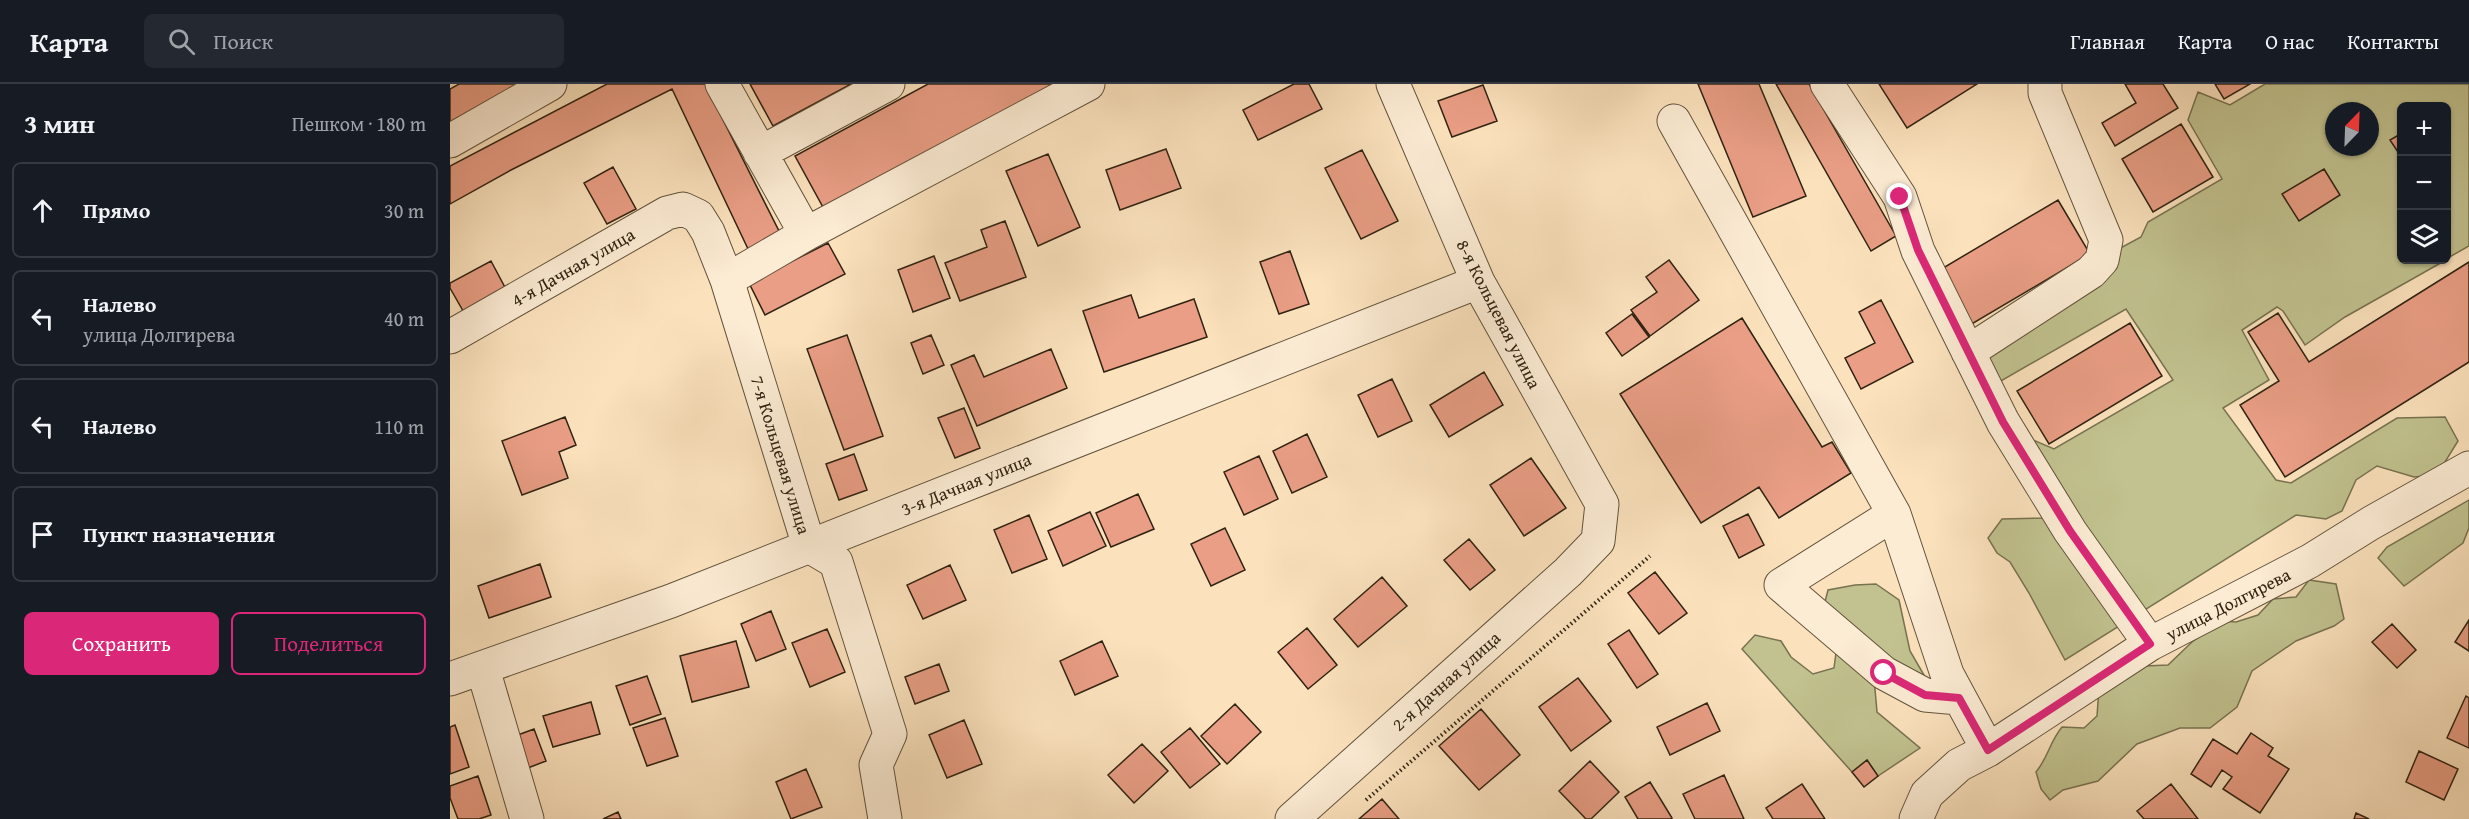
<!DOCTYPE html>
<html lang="ru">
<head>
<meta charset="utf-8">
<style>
	:root { --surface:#171b24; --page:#242831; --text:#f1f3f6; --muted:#9ea1a6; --line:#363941; --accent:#db2777 }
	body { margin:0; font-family:"Gentium Book Plus",serif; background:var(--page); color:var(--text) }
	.controls { position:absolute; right:18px; top:18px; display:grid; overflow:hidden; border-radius:9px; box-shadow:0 2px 4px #0004 }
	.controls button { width:54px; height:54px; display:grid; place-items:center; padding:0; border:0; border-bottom:2px solid var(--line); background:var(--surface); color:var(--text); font:30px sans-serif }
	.compass { position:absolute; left:1875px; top:18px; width:54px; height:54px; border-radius:50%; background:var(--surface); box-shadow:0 2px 4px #0004; rotate:23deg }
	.stop { position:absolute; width:18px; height:18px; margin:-14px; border:4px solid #db2777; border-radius:50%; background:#fff }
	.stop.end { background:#db2777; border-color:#fff; box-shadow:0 2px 6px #0008 }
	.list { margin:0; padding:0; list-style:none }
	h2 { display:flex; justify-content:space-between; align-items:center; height:78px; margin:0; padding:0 24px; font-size:26px }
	h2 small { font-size:20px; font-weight:400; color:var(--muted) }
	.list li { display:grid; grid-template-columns:39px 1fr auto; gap:18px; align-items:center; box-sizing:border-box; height:96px; margin:0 12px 12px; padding:0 12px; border:2px solid var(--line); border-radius:9px }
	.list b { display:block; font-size:22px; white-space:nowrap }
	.list p { margin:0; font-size:20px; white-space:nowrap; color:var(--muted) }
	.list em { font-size:20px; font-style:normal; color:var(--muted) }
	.actions { display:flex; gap:12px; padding:18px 24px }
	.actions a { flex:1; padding:14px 0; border:2px solid var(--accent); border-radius:9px; text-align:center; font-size:21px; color:var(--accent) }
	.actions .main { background:var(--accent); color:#fff }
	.icon { flex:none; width:33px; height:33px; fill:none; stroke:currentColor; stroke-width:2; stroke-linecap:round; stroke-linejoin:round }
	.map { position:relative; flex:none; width:2019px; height:735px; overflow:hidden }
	header { display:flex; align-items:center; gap:36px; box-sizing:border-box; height:84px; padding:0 30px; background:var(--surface); border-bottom:2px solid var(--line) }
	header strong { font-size:28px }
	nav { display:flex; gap:33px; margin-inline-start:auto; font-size:21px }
	.search { width:420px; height:54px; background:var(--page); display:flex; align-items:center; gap:15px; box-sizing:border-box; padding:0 21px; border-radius:9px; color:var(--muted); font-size:22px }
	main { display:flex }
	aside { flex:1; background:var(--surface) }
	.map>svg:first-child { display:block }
	.green { fill:#c1c28f; stroke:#787250; stroke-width:1.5; fill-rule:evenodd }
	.building { fill:#e99e85; stroke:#302311; stroke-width:1.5 }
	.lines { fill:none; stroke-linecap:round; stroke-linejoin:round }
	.minor-casing { stroke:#63533c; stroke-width:35 }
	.path { stroke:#302311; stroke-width:4; stroke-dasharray:1.5 3; stroke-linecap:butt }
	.minor { stroke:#fcecd4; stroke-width:33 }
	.route { stroke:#db2777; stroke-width:8 }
	.labels { text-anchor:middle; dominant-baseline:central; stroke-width:4.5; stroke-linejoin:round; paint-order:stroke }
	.street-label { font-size:18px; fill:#302311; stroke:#fcecd4 }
</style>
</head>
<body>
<header>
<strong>Карта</strong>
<div class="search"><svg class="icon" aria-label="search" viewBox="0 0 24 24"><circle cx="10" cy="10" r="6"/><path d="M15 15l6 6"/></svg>Поиск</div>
<nav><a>Главная</a><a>Карта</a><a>О нас</a><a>Контакты</a></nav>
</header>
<main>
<aside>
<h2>3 мин<small>Пешком · 180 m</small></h2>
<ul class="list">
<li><svg class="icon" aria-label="ahead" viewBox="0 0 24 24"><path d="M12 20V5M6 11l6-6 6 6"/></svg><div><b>Прямо</b></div><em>30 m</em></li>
<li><svg class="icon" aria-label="left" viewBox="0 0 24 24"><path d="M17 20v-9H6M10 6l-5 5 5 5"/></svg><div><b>Налево</b><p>улица Долгирева</p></div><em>40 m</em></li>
<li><svg class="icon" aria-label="left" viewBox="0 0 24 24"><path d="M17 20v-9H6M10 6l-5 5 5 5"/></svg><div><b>Налево</b></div><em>110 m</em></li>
<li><svg class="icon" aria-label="arrive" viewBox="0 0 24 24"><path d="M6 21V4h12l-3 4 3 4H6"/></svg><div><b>Пункт назначения</b></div></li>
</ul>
<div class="actions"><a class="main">Сохранить</a><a>Поделиться</a></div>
</aside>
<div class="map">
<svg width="2019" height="735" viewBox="0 0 2019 735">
	<rect width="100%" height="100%" fill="#fbe2bd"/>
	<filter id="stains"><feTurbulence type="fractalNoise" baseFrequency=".00333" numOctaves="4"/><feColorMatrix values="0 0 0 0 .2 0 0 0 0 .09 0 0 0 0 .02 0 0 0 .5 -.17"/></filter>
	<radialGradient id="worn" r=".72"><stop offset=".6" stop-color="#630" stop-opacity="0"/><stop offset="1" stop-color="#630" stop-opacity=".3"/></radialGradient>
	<path class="green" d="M1815,0h204v162l-23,13v-153h-44v154h44l-101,57 -40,28 -22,-34 -6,-4 -35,23 27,50 -46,28 53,72 15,3 106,-65 48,-1 13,24 -21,34 -23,2 -37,-11 -21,14 -14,31 -16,8 -30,-4 -231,145 -36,-67 -19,-31 -13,-9 -9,-15 14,-19 42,-1 -20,-82 30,13 119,-69 -47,-71 -132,76 -14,-31 135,-103 26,-14 7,-15 74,-43 -34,-59 10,-28 32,13zM1884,27h36v36h-36z
		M2019,416v28l-6,15 -59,43 -26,-28 9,-11z
		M1859,496l27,4 8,35 -10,7 -38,15 -44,30 -15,36 -27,21h-30l-43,16 -39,37 -35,9 -13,10 -9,-11 -5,-17c13,-16 13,-29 26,-45l22,1 13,-12 2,-28 46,-22 23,-1 24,-23 30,-21 14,1 22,-7 15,-16 23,-2z
		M1426,500l23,16 11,51 18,31 -54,-4 3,34 43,36 -42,28 -11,-16 -15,12 -110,-123 13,-14 26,6 10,16 22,17 21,-6 3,-23 -19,-16 10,-39 27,-5z"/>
	<path class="building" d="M9,0h61l-70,38v-33z
		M157,0h98l76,151 -32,16 -77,-162 -161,81 -61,34v-38z
		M300,0h101l-78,42z
		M478,0h127l-231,125 -29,-53z
		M844,0h15l13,25 -64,31 -15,-30z
		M1248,0h61l47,112 -53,21z
		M1326,0h33l87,152 -25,15z
		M1429,0h98l-70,44z
		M1675,0h38l15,24 -63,38 -13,-23 34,-20z
		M1765,0h35l-26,15z
		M1033,1l14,36 -45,16 -14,-36z
		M1731,40l32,53 -60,35 -31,-53z
		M1952,49v25l-12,-18z
		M716,65l15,39 -61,22 -14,-40z
		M912,66l36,71 -37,18 -36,-71z
		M598,70l32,73 -42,19 -32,-75z
		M163,83l23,42 -29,15 -23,-41z
		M1874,85l16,26 -41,26 -17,-27z
		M1608,116l32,54 -120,71 -32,-54z
		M555,137l21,56 -66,24 -15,-38 42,-16 -6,-17z
		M378,159l17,31 -80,41 -16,-32z
		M840,167l19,53 -30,10 -19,-52z
		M484,172l16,42 -37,14 -15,-42z
		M1219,176l30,40 -49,36 -19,-26 26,-18 -11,-15z
		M41,177l17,32 -42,23 -16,-28v-5z
		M2019,178v100l-184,115 -45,-72 39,-24 -31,-49 30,-19 31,49z
		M681,211l8,23 55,-19 13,38 -103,35 -21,-61z
		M1431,216l32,62 -52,27 -16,-31 30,-15 -16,-31z
		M1182,230l17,23 -27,19 -16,-23z
		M1292,234l80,129 10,-5 19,31 -72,45 -20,-31 -58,36 -81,-129z
		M1680,239l32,53 -113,68 -32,-53z
		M397,251l36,101 -39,14 -37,-101z
		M481,251l13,30 -21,9 -12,-31z
		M601,265l16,39 -90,38 -26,-61 23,-10 10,22z
		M1034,288l19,33 -54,32 -19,-32z
		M942,295l20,42 -34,16 -20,-42z
		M514,324l16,40 -25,10 -17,-40z
		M115,333l11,28 -17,7 9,26 -46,17 -20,-54z
		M857,350l20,43 -35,16 -19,-42z
		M404,370l13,36 -28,10 -13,-36z
		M809,372l19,43 -34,16 -20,-43z
		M1081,374l35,50 -42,28 -34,-51z
		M688,410l16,35 -43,18 -15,-34z
		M640,428l16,34 -43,20 -15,-35z
		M1298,430l16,31 -25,13 -16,-32z
		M579,431l18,44 -35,14 -18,-43z
		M775,444l20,42 -34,16 -20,-42z
		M1019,455l26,31 -25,20 -26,-30z
		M90,480l11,33 -62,21 -11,-32z
		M500,481l16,35 -43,19 -16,-34z
		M1205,488l32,41 -28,21 -31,-41z
		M932,493l25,29 -49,41 -24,-28z
		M321,527l15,38 -30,12 -15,-37z
		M2019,536v31l-14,-9z
		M1942,540l24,26 -19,18 -25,-26z
		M857,544l30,37 -29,24 -30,-37z
		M377,545l18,43 -35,15 -18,-44z
		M1179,546l29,44 -21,14 -29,-44z
		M286,557l13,46 -57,15 -12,-46z
		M652,557l16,35 -43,19 -15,-34z
		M489,580l10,27 -34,13 -10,-27z
		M197,592l14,38 -31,11 -14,-39z
		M1128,594l33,43 -40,30 -32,-44z
		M2016,612l3,2v50l-22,-10z
		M141,618l9,32 -47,13 -10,-31z
		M1257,619l13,28 -50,24 -13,-28z
		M785,620l26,28 -34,32 -26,-28z
		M1031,625l39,46 -41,35 -40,-44z
		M215,634l13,38 -31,10 -14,-38z
		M514,636l18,44 -35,14 -18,-43z
		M5,641l14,42 -19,7v-47z
		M740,644l30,36 -30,24 -29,-36z
		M84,645l12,32 -26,10 -13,-32z
		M1801,649l22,15 -5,8 21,13 -29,44 -37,-24 9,-12 -10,-7 -11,17 -20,-13 22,-35 24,15z
		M692,660l26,27 -34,32 -26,-28z
		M1969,667l39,18 -14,31 -38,-18z
		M1417,676l11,16 -14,11 -12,-15z
		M1140,677l29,31 -28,27h-5l-27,-28z
		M356,685l16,38 -31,12 -15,-37z
		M1274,691l20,44h-49l-12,-25z
		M28,692l13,39 -12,4h-21l-8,-21v-12z
		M1200,698l22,36 -1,1h-33l-13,-22z
		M1352,700l23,35h-52l-7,-11z
		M1721,700l27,35h-54l-7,-8z
		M932,715l17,20h-40z
		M168,728l3,7h-18z
		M1906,729l13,6h-15z"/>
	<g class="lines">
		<g class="minor-casing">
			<path id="minor" d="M272,0l84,150
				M1377,0l73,113 18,54 85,171 67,109 80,113
				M1224,37l220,393 53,160 41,76
				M0,57l100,-57
				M310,69l128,-69
				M277,196l79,-46 282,-150
				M0,253l217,-124 16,-4 15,7 10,16 19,48 82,266 27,16 54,172 -14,31 9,54
				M1518,268l123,-80 11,-12 4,-20 -61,-147v-9
				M1444,430l-113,71 103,88 41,22 34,3
				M33,585l44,150
				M0,595l221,-78 807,-319
				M842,735l276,-247 30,-31 4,-37 -124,-222 -85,-198
				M1466,735l11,-25 32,-29 29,-15 162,-106 160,-83 61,-38 98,-55"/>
		</g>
		<path class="path" d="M916,716l284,-244"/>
		<use href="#minor" class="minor"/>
	</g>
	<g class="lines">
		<path class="route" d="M1434,589l41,22 34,3 29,52 162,-106 -80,-113 -67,-109 -85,-172 -18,-53"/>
	</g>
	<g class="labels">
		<g class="street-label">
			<text transform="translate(123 183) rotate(-30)">4-я Дачная улица</text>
			<text transform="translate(1049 230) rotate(63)">8-я Кольцевая улица</text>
			<text transform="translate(331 371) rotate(73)">7-я Кольцевая улица</text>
			<text transform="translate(516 400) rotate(-22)">3-я Дачная улица</text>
			<text transform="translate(1778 520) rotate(-27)">улица Долгирева</text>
			<text transform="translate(996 597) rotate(-42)">2-я Дачная улица</text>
		</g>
	</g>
	<rect width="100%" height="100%" filter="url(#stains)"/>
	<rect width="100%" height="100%" fill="url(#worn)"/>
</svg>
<div class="controls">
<button>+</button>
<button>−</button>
<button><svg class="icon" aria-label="layers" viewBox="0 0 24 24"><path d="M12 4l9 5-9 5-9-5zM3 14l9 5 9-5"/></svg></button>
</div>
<svg class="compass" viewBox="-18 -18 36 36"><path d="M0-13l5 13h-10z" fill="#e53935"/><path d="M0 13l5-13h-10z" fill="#9ea1a6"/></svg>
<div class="stop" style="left:1434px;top:589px"></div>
<div class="stop end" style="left:1450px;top:113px"></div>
</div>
</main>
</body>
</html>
